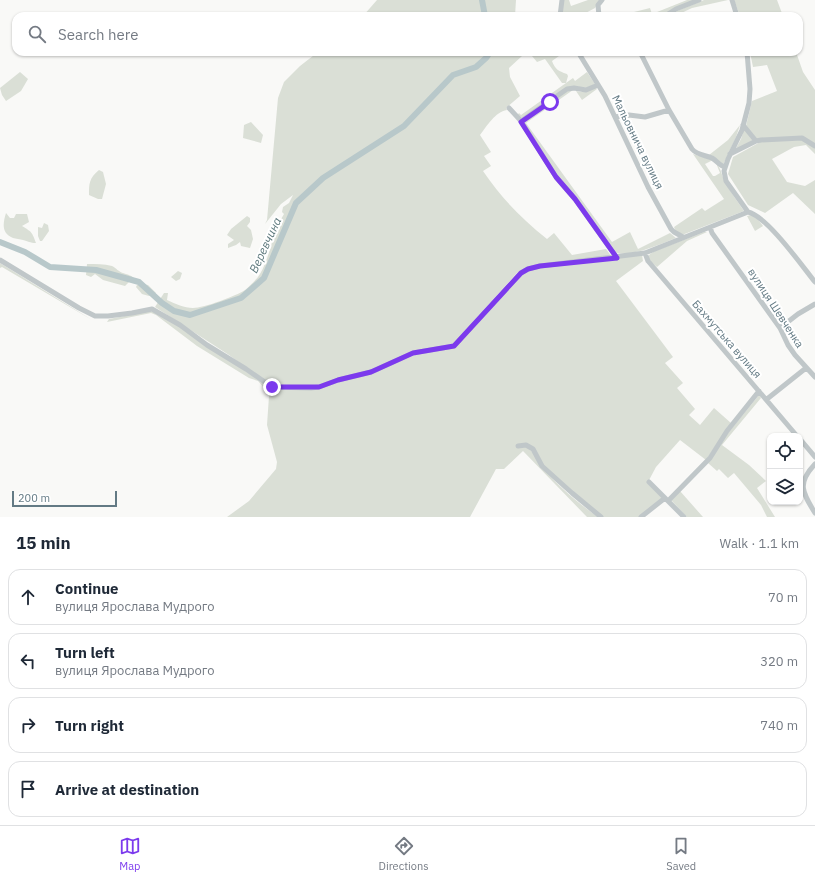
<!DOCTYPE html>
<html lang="en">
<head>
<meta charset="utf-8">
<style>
	:root { --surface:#fff; --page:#f2f2f3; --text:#1f2937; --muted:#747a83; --line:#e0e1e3; --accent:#7c3aed }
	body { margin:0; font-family:"IBM Plex Sans",sans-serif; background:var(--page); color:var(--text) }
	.controls { position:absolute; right:12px; bottom:12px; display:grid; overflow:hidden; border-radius:8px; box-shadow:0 1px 3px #0004 }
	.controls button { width:36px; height:36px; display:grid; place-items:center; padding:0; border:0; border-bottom:1px solid var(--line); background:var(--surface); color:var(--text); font:20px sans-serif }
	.scale { position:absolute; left:12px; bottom:10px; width:105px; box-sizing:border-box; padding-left:4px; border:2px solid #637a84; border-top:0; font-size:11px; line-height:14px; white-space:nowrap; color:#637a84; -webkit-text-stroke:3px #fff; paint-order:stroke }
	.stop { position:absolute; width:12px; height:12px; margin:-9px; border:3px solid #7c3aed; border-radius:50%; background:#fff }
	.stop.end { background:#7c3aed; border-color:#fff; box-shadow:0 1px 4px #0008 }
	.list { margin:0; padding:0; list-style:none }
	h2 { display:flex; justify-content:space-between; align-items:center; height:52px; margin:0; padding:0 16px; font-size:17px }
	h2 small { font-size:13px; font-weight:400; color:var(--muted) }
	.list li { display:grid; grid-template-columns:26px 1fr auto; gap:12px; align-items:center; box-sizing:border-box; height:56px; margin:0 8px 8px; padding:0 8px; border:1px solid var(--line); border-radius:12px }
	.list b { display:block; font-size:15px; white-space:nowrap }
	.list p { margin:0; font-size:13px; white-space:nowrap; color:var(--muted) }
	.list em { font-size:13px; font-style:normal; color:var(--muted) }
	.icon { flex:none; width:22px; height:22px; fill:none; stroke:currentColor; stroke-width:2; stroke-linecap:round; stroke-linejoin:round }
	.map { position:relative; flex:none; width:815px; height:517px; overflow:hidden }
	.search { position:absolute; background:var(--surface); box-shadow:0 1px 3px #0004; left:12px; right:12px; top:12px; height:44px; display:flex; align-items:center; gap:10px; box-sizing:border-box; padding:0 14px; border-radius:12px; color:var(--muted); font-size:15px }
	.sheet { height:308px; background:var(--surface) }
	nav { display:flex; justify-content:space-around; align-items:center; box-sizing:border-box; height:56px; border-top:1px solid var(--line); background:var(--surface); font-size:11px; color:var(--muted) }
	nav a { display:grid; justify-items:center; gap:2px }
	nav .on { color:var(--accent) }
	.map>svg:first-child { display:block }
	.green { fill:#dadfd6 }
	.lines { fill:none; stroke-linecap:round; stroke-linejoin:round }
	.river { stroke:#b8c8ca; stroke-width:6 }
	.minor { stroke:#c0c7c9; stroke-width:5 }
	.route { stroke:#7c3aed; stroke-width:5 }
	.labels { text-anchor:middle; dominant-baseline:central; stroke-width:4; stroke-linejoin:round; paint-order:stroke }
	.street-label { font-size:11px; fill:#637a84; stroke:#fff }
	.water-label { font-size:12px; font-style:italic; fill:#5e797d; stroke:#fff }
</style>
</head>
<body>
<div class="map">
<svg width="815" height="517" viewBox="0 0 815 517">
	<rect width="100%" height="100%" fill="#f9f9f7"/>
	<path class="green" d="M377,0h139l-1,16h-152z
		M563,0h6l2,6 17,-6h12l-5,8 -15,8h-19z
		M687,0h8l-33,16h-35l-1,-2 24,-6 2,6z
		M704,0h24l-36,8 -17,8h-6l8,-5z
		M734,0h43l6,16h-43z
		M318,52h241v4l-7,5c3,8 6,10 15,13l1,2 -2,7h-4l-17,-24 -8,3 -5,-6h-10l-13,12 1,9 10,19 -14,12 1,2c-12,2 -20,16 -27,25l11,17 -7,4 7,10 -8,5c19,28 38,47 64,68l7,-6 18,22 34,-6 6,8 -78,8 -17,8 -65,72 -41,7 -38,18 -56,15 -44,2 -44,-32 -74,-48 9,-14h4l-1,7c9,4 17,8 26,8 11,0 43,-12 52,-18 5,-4 12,-11 15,-16 11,-19 12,-41 24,-60l-2,-2 1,-5 6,-4 4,-8 -12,9 -16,20 2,-4 11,-122 6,-16 16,-16z
		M750,52h46l7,20 12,18v54l-12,-7 -47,2 -10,-13 6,-25 25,-10 -10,-26 -14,2z
		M20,72l8,7 -7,12 -15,10 -4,-6 -2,-7z
		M587,72l8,12 -8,4 -15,-2 -51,32 -4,-2 2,-3 2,2 52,-37 2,3z
		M596,88l1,1 -15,11 -6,-9 5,1z
		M569,90h4l-47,33 86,119 18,-10 8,17 32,-16 6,5c-15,6 -46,20 -62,14l-57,-76 -33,-53 1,-3z
		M251,122l12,13 -2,8 -18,-5 1,-13z
		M740,125l-4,12 -13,28 -14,-10 19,-15z
		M744,129l9,11 -18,10 6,-11z
		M802,140l13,8v6l-9,-9 -12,2 -22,12 15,23 18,4 10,-6v34l-22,-21 -28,20 -17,-8 -20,-31 5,-17 29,-16z
		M693,154l20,6 -8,4 8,12h2l5,-3 -4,-10c6,6 5,13 10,20 5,10 12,19 18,28l-62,24 -6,-3 -2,-5 28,-19 3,3 19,-12z
		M99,170l4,2 3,12 -4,15h-4l-9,-4c0,-11 0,-17 10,-25z
		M6,213l4,5h4l2,-4h11l2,8 -7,4c10,6 10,6 14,17 -6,0 -8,-2 -13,-3 -3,-1 -7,-1 -10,-2 -12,-5 -10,-15 -7,-25z
		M751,215l6,3 6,8 -8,5 -8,-15z
		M247,216l3,2v4l-3,4 4,4 2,9 -3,9 -9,-2 -1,-4 -4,3 -8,3v-4l6,-4 -7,-5 4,-6z
		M44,223l4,2 1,6 -7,10h-2l-2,-5v-9l4,1z
		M704,232h3l-20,9 -30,26 -7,-6 -2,-4 2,-3 5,-3z
		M642,255l1,6 -27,20 57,76 -8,6 18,20 -6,5 18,21 -6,6 11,10 14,-17 17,15 -25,37 -26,-20 -24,27 -8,15 16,16 -24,19h-38l-59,-52 -9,-15 -8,-4c8,6 11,14 17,22 16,19 35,35 55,49h-11l-64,-66 -19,18h-8l-26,48h-243l22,-16 27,-32 1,-7 -10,-37 2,-29 -5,-8 -6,-7 -9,-3 -52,-32 -41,-31 -5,-2 -44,9 2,-3 41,-8 7,2 22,13 92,62 6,2 40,-1 64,-20 39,-16 28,-4 73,-74 9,-6z
		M0,263l92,57 -90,-53 -2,1z
		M87,264c9,0 17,0 25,2 4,2 7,6 11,7 6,2 8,2 13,7l-1,2h-6l-4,4 -22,-6 -8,-6 -4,3 -5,-2z
		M178,271l4,2 -2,6 -4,2 -5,-4z
		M142,284l6,1 8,8 -7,3 -7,-2 -6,-7 1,-2z
		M759,395l2,3 -39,47 27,20 17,16 -9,7 18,29h-8l-6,-12 -27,-32 -6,5 -9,-9 -2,2 -9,-8 16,-25z
		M680,491l23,26h-16l-16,-17z"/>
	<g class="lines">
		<path class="river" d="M482,0l3,16
			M0,242l25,10 25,15 46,3 43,12 23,21 12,8 16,4 51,-17 23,-20 32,-75 27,-25 81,-52 49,-51 23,-8 10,-9 4,-6"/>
		<path class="minor" d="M732,0l5,16
			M560,16l2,-16
			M599,16l-1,-11 4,-5
			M665,16l11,-7 23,-9
			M578,52l27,44 43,91 23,42 3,3 9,5
			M640,52l29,58 23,39c5,6 13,6 20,9 5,3 8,8 13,9
			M747,52l3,37 -1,14 -7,27 -14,29 -4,12 2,10 22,31
			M509,108l12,13 35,56 19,22 42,59
			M615,117l14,-2 16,2 24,-7
			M521,121l46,-32 7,-1 12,2 12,-5
			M743,125l13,16
			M730,154l26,-13 5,-1 41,-2 13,8
			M748,212c19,4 54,54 67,70
			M710,227l2,6 68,95 8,17 7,10 20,22
			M645,253l3,8 149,175
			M0,260l79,48 16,8h13l24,-3 20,-4 28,16 27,20 39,24 26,18 39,1 8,-1 19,-7 33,-8 42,-19 41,-7 67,-73 7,-4 12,-3 105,-13 103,-41
			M780,328l18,-14 17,-10
			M767,399l39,-31
			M800,439l15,18
			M518,446l8,-1 7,4 9,17 30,27 29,24
			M815,464c-18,19 -13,28 0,49
			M649,482l35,35
			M668,501l42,-43 17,-27 32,-40
			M641,517l24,-19"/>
	</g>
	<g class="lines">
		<path class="route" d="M272,387h47l19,-7 33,-8 42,-19 41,-7 67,-73 7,-4 12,-3 77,-8 -42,-59 -19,-22 -35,-55 29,-20"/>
	</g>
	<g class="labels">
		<g class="street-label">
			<text transform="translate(638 142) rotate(64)">Мальовнича вулиця</text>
			<text transform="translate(776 308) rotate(57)">вулиця Шевченка</text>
			<text transform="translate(727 339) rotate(49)">Бахмутська вулиця</text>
		</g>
		<g class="water-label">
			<text transform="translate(265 245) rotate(-65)">Веревчина</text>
		</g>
	</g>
</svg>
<div class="controls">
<button><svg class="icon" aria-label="locate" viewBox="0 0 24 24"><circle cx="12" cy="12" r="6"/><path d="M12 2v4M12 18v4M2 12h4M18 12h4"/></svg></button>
<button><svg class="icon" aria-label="layers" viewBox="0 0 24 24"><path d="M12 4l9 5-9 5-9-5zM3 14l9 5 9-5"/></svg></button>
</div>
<div class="scale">200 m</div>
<div class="stop" style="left:550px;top:102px"></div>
<div class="stop end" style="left:272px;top:387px"></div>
<div class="search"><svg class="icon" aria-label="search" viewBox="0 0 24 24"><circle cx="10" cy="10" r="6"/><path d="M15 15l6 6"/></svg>Search here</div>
</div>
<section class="sheet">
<h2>15 min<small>Walk · 1.1 km</small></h2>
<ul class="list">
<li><svg class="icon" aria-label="ahead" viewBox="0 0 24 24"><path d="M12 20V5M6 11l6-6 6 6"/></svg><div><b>Continue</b><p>вулиця Ярослава Мудрого</p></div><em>70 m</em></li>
<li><svg class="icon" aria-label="left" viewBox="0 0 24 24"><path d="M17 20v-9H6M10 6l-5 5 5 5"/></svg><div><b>Turn left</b><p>вулиця Ярослава Мудрого</p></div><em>320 m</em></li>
<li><svg class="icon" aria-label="right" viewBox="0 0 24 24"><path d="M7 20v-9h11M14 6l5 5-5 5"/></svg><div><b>Turn right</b></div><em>740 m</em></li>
<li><svg class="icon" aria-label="arrive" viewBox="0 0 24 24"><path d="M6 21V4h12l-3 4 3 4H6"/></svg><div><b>Arrive at destination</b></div></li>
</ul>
</section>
<nav>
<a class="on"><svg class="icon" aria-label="map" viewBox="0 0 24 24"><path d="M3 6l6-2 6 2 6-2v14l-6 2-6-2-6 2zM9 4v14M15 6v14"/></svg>Map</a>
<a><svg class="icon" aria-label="directions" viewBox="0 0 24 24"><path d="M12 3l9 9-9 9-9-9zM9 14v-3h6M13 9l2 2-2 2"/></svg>Directions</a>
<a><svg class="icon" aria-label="saved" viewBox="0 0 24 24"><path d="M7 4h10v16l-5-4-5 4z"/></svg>Saved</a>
</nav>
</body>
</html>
